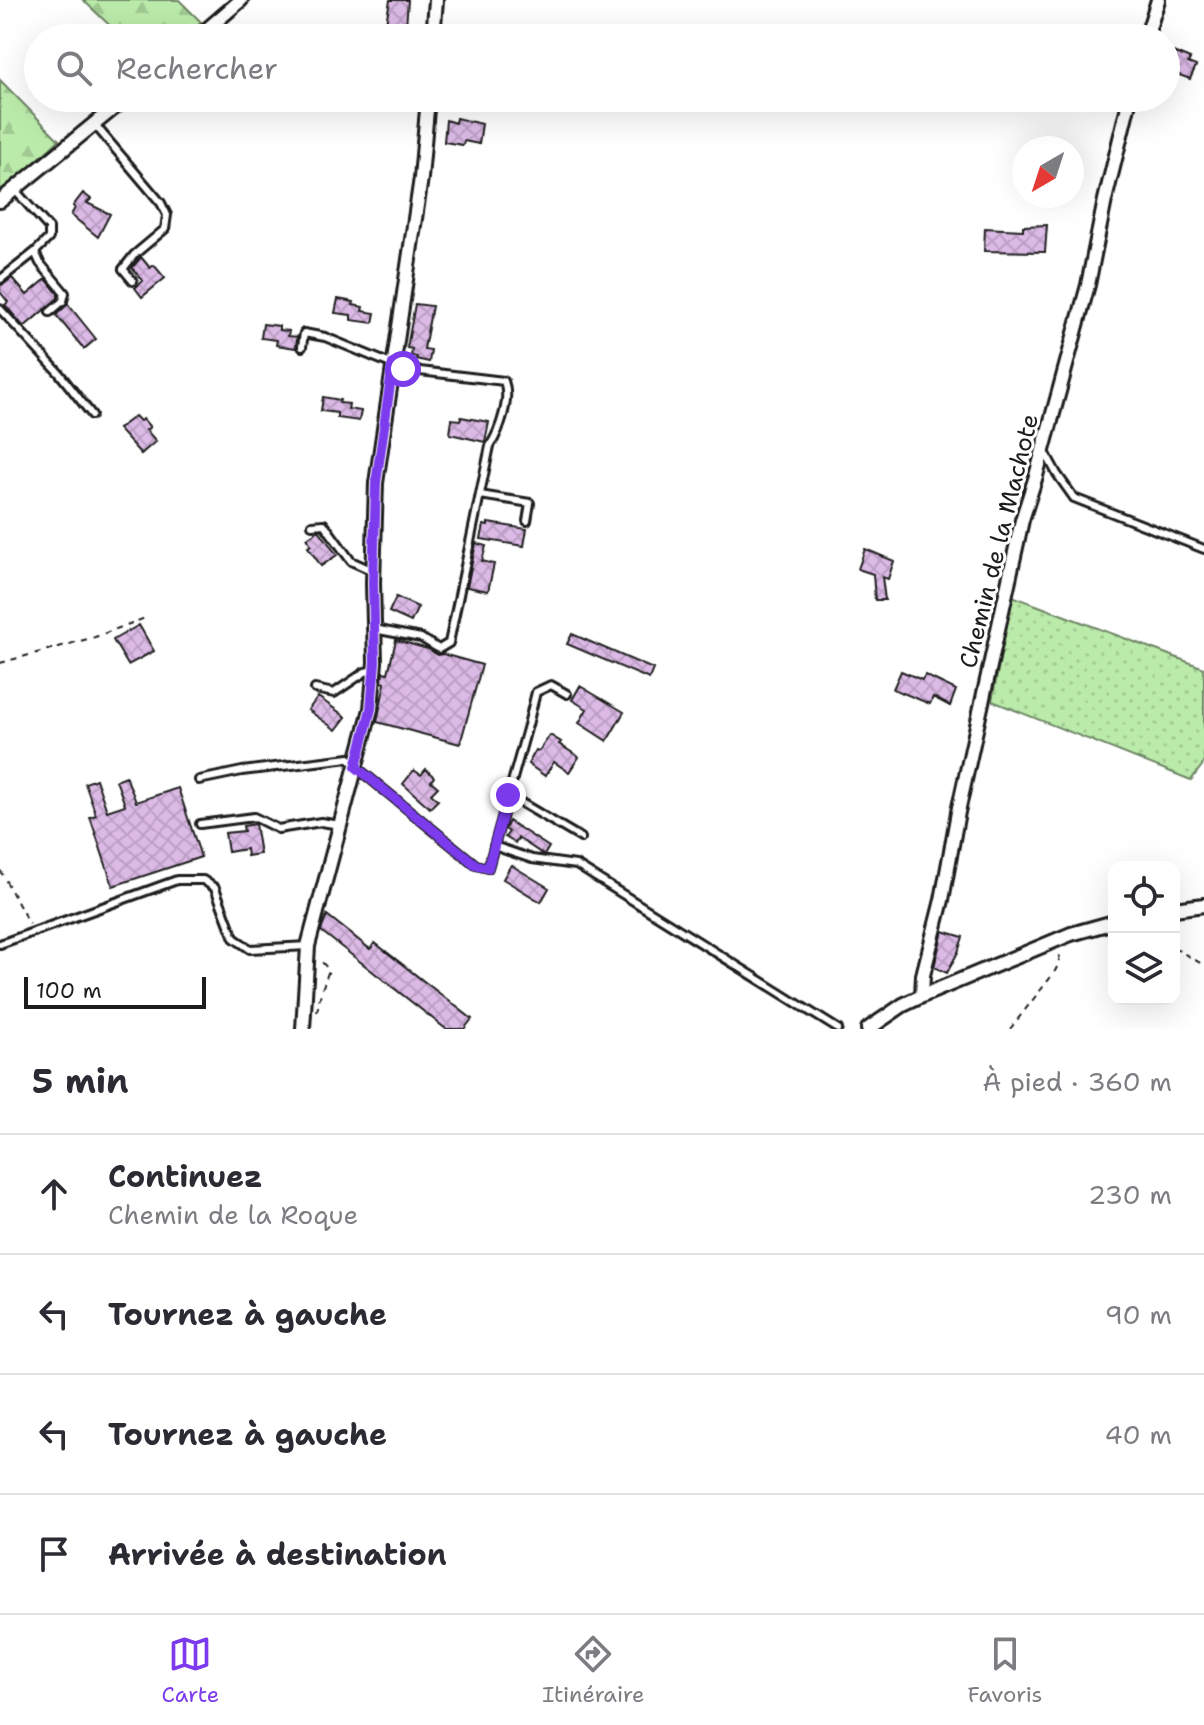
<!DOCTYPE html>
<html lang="fr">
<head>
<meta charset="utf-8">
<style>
	:root { --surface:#fff; --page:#f7f7f7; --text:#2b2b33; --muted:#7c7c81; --line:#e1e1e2; --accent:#7c3aed }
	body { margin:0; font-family:"Shantell Sans",sans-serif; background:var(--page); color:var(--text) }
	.controls { position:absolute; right:24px; bottom:24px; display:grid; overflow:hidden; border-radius:16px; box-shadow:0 8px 32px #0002 }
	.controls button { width:72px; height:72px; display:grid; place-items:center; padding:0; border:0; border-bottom:2px solid var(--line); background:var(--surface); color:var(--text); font:40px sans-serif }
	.compass { position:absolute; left:1012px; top:136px; width:72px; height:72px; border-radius:50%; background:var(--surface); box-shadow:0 8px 32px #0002; rotate:219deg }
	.scale { position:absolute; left:24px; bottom:20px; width:182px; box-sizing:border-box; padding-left:8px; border:4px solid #1c1c1c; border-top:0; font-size:22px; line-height:28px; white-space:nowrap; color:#1c1c1c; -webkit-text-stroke:6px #fff; paint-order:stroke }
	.stop { position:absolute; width:24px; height:24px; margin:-18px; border:6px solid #7c3aed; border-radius:50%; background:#fff }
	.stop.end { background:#7c3aed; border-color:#fff; box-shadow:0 2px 8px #0008 }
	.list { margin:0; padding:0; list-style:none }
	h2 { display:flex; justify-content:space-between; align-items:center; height:104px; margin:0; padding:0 32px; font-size:34px }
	h2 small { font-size:26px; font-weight:400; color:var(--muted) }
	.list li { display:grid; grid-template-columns:52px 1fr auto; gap:24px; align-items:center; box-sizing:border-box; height:120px; padding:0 32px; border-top:2px solid var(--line) }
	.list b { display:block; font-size:30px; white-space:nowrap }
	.list p { margin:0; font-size:26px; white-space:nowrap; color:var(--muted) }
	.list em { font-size:26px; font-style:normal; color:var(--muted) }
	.icon { flex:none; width:44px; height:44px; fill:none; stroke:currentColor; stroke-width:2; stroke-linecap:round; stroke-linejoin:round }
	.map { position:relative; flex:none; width:1204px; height:1029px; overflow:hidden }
	.search { position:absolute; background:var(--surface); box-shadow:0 8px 32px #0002; left:24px; right:24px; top:24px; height:88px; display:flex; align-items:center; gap:20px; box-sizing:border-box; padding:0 28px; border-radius:44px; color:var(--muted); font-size:30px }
	.sheet { height:584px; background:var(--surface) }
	nav { display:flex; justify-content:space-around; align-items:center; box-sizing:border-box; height:112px; border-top:2px solid var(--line); background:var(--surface); font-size:22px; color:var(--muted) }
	nav a { display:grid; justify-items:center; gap:4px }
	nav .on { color:var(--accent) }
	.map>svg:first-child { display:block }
	.green { fill:url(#green-dots); stroke:#6c8463; stroke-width:2 }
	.forest { fill:url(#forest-firs); stroke:#6c8463; stroke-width:2 }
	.building { fill:url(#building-cross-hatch); stroke:#1c1c1c; stroke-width:2 }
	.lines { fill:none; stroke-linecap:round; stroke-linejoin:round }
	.lane-casing { stroke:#1c1c1c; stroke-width:12 }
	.street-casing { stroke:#1c1c1c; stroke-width:18 }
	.path { stroke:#1c1c1c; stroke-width:2; stroke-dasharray:6 6; stroke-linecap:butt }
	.lane { stroke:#fff; stroke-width:6 }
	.street { stroke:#fff; stroke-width:12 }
	.route { stroke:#7c3aed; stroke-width:10 }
	.labels { text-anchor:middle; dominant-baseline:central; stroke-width:6; stroke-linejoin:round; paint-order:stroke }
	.street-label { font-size:24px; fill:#1c1c1c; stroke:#fff }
</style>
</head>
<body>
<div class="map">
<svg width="1204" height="1029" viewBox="0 0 1204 1029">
	<defs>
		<pattern id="green-dots" width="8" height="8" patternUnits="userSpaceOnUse" patternTransform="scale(2)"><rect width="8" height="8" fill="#bbebaa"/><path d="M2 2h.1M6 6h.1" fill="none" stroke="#a0c992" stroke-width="1.8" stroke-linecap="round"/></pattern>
		<pattern id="forest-firs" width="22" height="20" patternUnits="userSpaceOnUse" patternTransform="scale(2)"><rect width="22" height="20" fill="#bbebaa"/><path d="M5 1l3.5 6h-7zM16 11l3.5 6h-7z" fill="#a0c992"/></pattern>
		<pattern id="building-cross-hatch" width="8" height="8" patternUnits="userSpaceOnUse" patternTransform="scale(2)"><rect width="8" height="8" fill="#dcbae6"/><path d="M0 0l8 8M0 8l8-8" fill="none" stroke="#bc9fc5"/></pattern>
	</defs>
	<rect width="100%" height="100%" fill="#fff"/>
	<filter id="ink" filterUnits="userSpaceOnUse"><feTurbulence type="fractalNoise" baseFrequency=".0125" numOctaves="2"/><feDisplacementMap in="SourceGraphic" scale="16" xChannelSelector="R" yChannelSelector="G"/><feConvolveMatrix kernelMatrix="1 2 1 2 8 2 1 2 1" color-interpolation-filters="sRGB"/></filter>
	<g filter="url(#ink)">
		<path class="green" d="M1012,596l192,72v95l-13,17 -199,-79z"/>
		<path class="forest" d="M83,0h96l22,22 -18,16h-60z
			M0,80l59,60 -59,55z"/>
		<path class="building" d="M390,0h18l-2,26 -16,-1 -4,-2z
			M1173,52l17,7 -2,4 8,3 -6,13 -24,-9v-12l4,2z
			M456,118l26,6 -3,20 -15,-3 -1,4 -19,-3 2,-22 9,3z
			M83,193l8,6 -4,4 23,11 -12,23 -27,-22 4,-7 -2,-2z
			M1047,225l-2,27 -61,-1 1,-23 38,2v-4z
			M141,257l9,11 4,-3 11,13 -23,19 -7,-9 8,-7 -11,-13z
			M12,278l15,17 19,-16 12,15v4l-34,29 -19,-22 3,-3 -8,-10v-7l4,-1z
			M338,299l16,3 -1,3 10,2 -1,4 13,2 -2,10 -22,-3v-5l-16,-2z
			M68,304l28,35 -12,10 -28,-34z
			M415,304l17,2 -8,43 7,1 -2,12 -13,-3 1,-2 -6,-1 1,-7 -5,-1z
			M263,324l16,2v4l10,1 -1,5 9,1 -1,11 -20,-3 1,-5 -16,-2z
			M323,397l17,3 -1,3 10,1 -1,5 13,2 -2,10 -22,-3v-5l-16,-2z
			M135,416l5,5 3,-2 7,8 -4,3 10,11 -15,13 -23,-25z
			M461,417l28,5 -4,20 -35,-8 2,-15 8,1z
			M488,523l39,6 -3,17 -43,-7 3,-14 4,1z
			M319,530l18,25 -16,11 -13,-19 3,-2 -4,-7z
			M476,543l10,3 -4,15 12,3 -6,27 -21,-4z
			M865,549l29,12 -6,18 -6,-2 3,23h-10l-2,-26 -15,-5z
			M396,597l22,10 -7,15 -22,-10z
			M139,625l15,26 -26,14 -15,-25z
			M572,634l81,35 -4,10 -82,-35z
			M396,640l32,9 10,6 5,-1 39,11 -22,79 -83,-22 8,-39 -3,-1 1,-10 5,1z
			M901,671l21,9 3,-5 31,15 -6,16 -17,-9 -3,7 -37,-15z
			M580,686l44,26 -17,29 -28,-18 8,-14 -15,-9z
			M318,697l28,20 -10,13 -28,-20z
			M550,735l11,7 -2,2 20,13 -10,15 -15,-10 -9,14 -17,-12 8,-14 3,1z
			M426,769l8,8 -3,4 7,6 -7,7 7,6 -8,8 -27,-24 11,-14 7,5z
			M126,776l10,26 42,-14 23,69 -88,29 -23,-69 6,-2 -11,-32 11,-4 11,32 18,-6 -9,-25z
			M509,821l40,26 -5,8 -26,-17 -3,5 -10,-6 4,-5 -4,-3z
			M255,824l5,30 -13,2 -1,-7 -18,3 -3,-19 19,-2 -1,-5z
			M511,865l38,23 -8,14 -38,-23z
			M327,915l43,34 5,-6 97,76 -8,10h-18l-125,-98z
			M943,931l20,6 -5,15 -11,21 -13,-6z"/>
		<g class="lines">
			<g class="lane-casing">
				<path id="lane" d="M95,125l66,78 6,12 -2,14 -31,26 -11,14 10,12
					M14,189l35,39v10l-14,14 5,11 25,30 -2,8 -13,11
					M1,279l34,-27
					M0,309l59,64 33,42
					M302,347l2,-14 21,4 78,32 101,12c7,18 -4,49 -14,65l-41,197 -10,6 -18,-11 -47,-9
					M1045,452l12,22 17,24 130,51
					M480,495l50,8 -3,18
					M312,525l12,-1 27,37 22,10
					M315,689l19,4 31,-21 9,-2
					M199,780l43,-9 107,-13 7,9 120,98 12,3 40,-143 8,-33 15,-7 16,9
					M508,795l73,43
					M200,824l54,-7 24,12 43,-7 19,3
					M494,846l38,13 44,6 262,164
					M0,944l177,-64h26l12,8 19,50 16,11 58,-3"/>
			</g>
			<g class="street-casing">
				<path id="street" d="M197,38l44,-38
					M433,38l3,-38
					M1146,38l12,-38
					M0,201l126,-103
					M1174,909l30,-4
					M922,996l1,-21 19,-75 16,-88 64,-292 14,-44 52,-191 17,-85 25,-102
					M303,1029l5,-83 63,-237 4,-47 -2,-79 3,-100 45,-305 7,-80
					M868,1029l35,-24 19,-9 149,-62 43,-12"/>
			</g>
			<path class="path" d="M0,663l95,-26 50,-19
				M0,870l29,54
				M1174,948l30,17
				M317,1012l4,-20 8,-22 -9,-10
				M1010,1029l44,-56 4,-8 3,-15"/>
			<use href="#lane" class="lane"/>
			<use href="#street" class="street"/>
		</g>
	</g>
	<g class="lines" filter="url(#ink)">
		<path class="route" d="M403,369l-10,-5 -17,119 -3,100 2,79 -4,47 -15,58 120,98 12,3 20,-73"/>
	</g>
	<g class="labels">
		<g class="street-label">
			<text transform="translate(999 541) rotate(-76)">Chemin de la Machote</text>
		</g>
	</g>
</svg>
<div class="controls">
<button><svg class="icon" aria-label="locate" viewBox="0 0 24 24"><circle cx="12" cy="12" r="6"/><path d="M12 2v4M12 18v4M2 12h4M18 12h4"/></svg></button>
<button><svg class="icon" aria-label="layers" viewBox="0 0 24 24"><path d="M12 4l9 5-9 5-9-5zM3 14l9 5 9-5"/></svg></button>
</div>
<svg class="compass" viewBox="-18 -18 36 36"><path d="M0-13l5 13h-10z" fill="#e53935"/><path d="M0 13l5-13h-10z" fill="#7c7c81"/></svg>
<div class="scale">100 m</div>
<div class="stop" style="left:403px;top:369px"></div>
<div class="stop end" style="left:508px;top:795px"></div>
<div class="search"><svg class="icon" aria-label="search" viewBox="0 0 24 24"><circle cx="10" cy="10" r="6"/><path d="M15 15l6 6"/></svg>Rechercher</div>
</div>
<section class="sheet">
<h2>5 min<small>À pied · 360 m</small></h2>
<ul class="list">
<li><svg class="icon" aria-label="ahead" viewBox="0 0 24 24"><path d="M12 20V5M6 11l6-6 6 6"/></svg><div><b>Continuez</b><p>Chemin de la Roque</p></div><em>230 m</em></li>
<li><svg class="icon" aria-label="left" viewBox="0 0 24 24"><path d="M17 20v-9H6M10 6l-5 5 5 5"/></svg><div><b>Tournez à gauche</b></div><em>90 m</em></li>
<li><svg class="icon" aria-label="left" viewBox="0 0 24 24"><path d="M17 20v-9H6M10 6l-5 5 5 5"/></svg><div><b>Tournez à gauche</b></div><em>40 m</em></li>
<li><svg class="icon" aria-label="arrive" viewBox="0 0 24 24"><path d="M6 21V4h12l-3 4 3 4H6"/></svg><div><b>Arrivée à destination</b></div></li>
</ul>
</section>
<nav>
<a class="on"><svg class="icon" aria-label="map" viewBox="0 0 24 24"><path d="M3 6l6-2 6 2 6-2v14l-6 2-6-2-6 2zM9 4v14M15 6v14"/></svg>Carte</a>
<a><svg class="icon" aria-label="directions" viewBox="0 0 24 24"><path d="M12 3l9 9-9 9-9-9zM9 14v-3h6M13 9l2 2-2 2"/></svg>Itinéraire</a>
<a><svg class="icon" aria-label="saved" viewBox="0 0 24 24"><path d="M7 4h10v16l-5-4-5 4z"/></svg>Favoris</a>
</nav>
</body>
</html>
